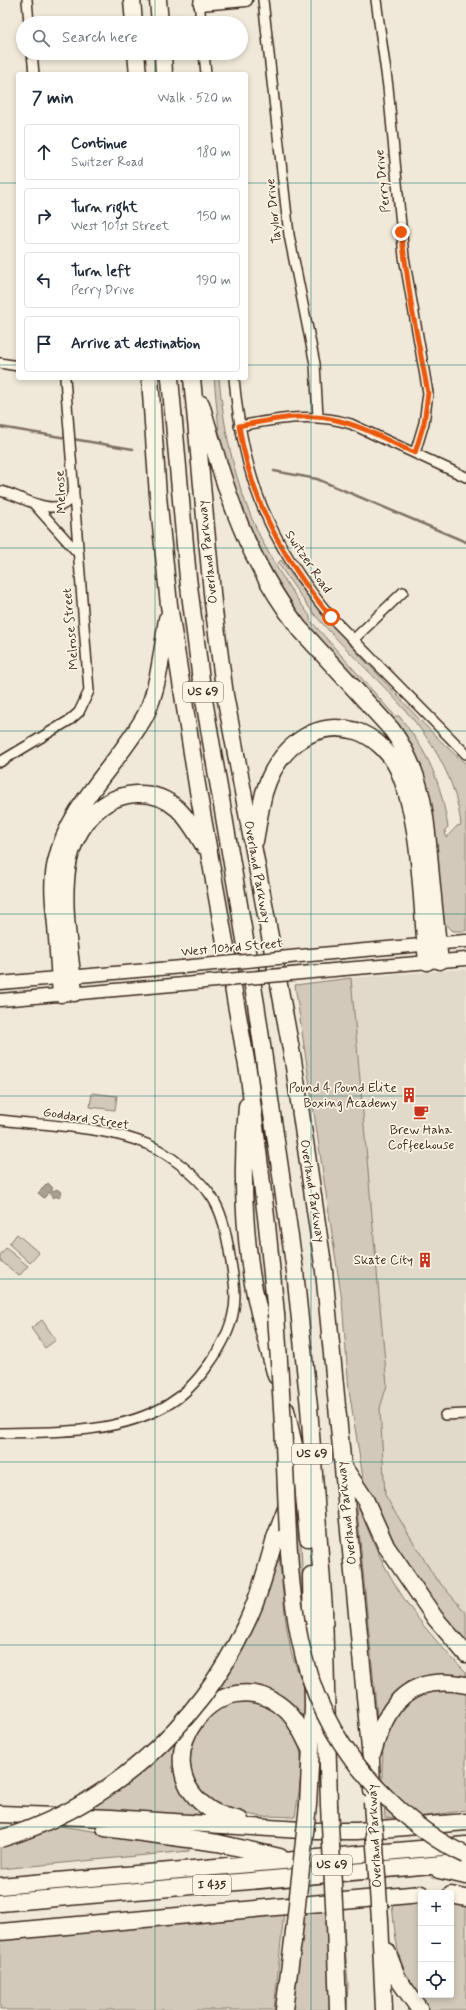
<!DOCTYPE html>
<html lang="en">
<head>
<meta charset="utf-8">
<style>
	:root { --surface:#fff; --page:#f6f6f7; --text:#1f2937; --muted:#747a83; --line:#e0e1e3 }
	body { margin:0; font-family:Mynerve,sans-serif; background:var(--page); color:var(--text) }
	.controls { position:absolute; right:12px; bottom:12px; display:grid; overflow:hidden; border-radius:4px; box-shadow:0 2px 6px #0003 }
	.controls button { width:36px; height:36px; display:grid; place-items:center; padding:0; border:0; border-bottom:1px solid var(--line); background:var(--surface); color:var(--text); font:20px sans-serif }
	.stop { position:absolute; width:12px; height:12px; margin:-9px; border:3px solid #ea580c; border-radius:50%; background:#fff }
	.stop.end { background:#ea580c; border-color:#fff; box-shadow:0 1px 4px #0008 }
	.list { margin:0; padding:0; list-style:none }
	h2 { display:flex; justify-content:space-between; align-items:center; height:52px; margin:0; padding:0 16px; font-size:17px }
	h2 small { font-size:13px; font-weight:400; color:var(--muted) }
	.list li { display:grid; grid-template-columns:26px 1fr auto; gap:12px; align-items:center; box-sizing:border-box; height:56px; margin:0 8px 8px; padding:0 8px; border:1px solid var(--line); border-radius:4px }
	.list b { display:block; font-size:15px; white-space:nowrap }
	.list p { margin:0; font-size:13px; white-space:nowrap; color:var(--muted) }
	.list em { font-size:13px; font-style:normal; color:var(--muted) }
	.icon { flex:none; width:22px; height:22px; fill:none; stroke:currentColor; stroke-width:2; stroke-linecap:round; stroke-linejoin:round }
	.map { position:relative; flex:none; width:466px; height:2010px; overflow:hidden }
	.search { position:absolute; background:var(--surface); box-shadow:0 2px 6px #0003; left:16px; top:16px; width:232px; height:44px; display:flex; align-items:center; gap:10px; box-sizing:border-box; padding:0 14px; border-radius:22px; color:var(--muted); font-size:15px }
	.panel { position:absolute; background:var(--surface); box-shadow:0 2px 6px #0003; left:16px; top:72px; width:232px; height:308px; border-radius:4px }
	.map>svg:first-child { display:block }
	.built { fill:#e1d9c9 }
	.green { fill:#d2c9ba; stroke:#867a6c }
	.water { fill:#aaa091; stroke:#7e7163 }
	.lines { fill:none; stroke-linecap:round; stroke-linejoin:round }
	.stream { stroke:#7e7163; stroke-width:2.5 }
	.street-casing { stroke:#3b2a1e; stroke-width:12 }
	.secondary-casing { stroke:#3b2a1e; stroke-width:15 }
	.highway-casing { stroke:#3b2a1e; stroke-width:19 }
	.street { stroke:#fcf5e5; stroke-width:9 }
	.secondary { stroke:#fcf5e5; stroke-width:12 }
	.highway { stroke:#fcf5e5; stroke-width:16 }
	.secondary-bridge-casing { stroke:#3b2a1e; stroke-width:15; stroke-linecap:butt }
	.highway-bridge-casing { stroke:#3b2a1e; stroke-width:19; stroke-linecap:butt }
	.secondary-bridge { stroke:#fcf5e5; stroke-width:12 }
	.highway-bridge { stroke:#fcf5e5; stroke-width:16 }
	.route { stroke:#ea580c; stroke-width:5 }
	.grid { fill:none; stroke:#0f766e; stroke-width:1; stroke-opacity:0.55 }
	.labels { text-anchor:middle; dominant-baseline:central; stroke-width:3.5; stroke-linejoin:round; paint-order:stroke }
	.shield { fill:#fcf5e5; stroke:#75675a; stroke-width:1 }
	.shield-label { font-size:12px; font-weight:bold; fill:#3b2a1e }
	.street-label { font-size:13px; fill:#3b2a1e; stroke:#fcf5e5 }
	.poi-label { font-size:13px; fill:#3b2a1e; stroke:#fcf5e5; text-anchor:end }
</style>
</head>
<body>
<div class="map">
<svg width="466" height="2010" viewBox="0 0 466 2010">
	<rect width="100%" height="100%" fill="#f0e9d9"/>
	<filter id="ink" filterUnits="userSpaceOnUse"><feTurbulence type="fractalNoise" baseFrequency=".025" numOctaves="2"/><feDisplacementMap in="SourceGraphic" scale="8" xChannelSelector="R" yChannelSelector="G"/><feConvolveMatrix kernelMatrix="1 2 1 2 8 2 1 2 1" color-interpolation-filters="sRGB"/></filter>
	<g filter="url(#ink)">
		<path class="built" d="M466,969v644l-32,-37 -49,-81 -5,-87 7,-23 -36,-407z"/>
		<path class="green" d="M214,378h5c9,95 33,162 91,238v4l85,96h4c30,38 41,63 49,111l-3,3 1,8 11,-12 4,-1c-10,-92 -90,-144 -146,-210 -13,-16 -25,-34 -37,-52l3,-3c30,44 66,82 103,121 26,28 52,58 82,83v167h-13l-10,-10c-5,-54 -5,-111 -26,-162l-129,-157 -38,-66 -24,-71 -7,-34z
			M351,978l36,407 -7,23 5,87 49,81 32,37v38l-39,-40 -62,-120 -16,-101 -7,-89 -47,-316z
			M92,1093l25,3 -2,14 -25,-3z
			M17,1234l22,19 -9,10 -21,-19z
			M6,1248l22,18 -9,10 -19,-16v-5z
			M42,1320l14,20 -11,8 -14,-20z
			M290,1455l8,41 9,154 -6,-24z
			M357,1509h3c24,67 55,113 106,163v10l-21,-4 -66,39 -2,-1z
			M278,1545l8,78 5,29 17,47 -1,30 -31,-30 -71,3z
			M441,1688l25,4v118l-37,6 -44,2 -3,-42 1,-30 5,-18 17,-26 18,-10z
			M251,1701c10,4 23,7 31,14 29,27 18,67 13,102l-26,-1 -6,1 -39,-7 -20,-15 -10,-14 -5,-13 3,-34c22,-22 27,-31 59,-33z
			M183,1729l-5,21 32,68 -128,-7z
			M54,1825l135,21v5l-189,18v-24z
			M421,1900v95h30v-94l15,4v105h-36c-31,-27 -35,-70 -38,-108z
			M342,1906l6,78 -1,26h-57l12,-99z
			M284,1912l-10,98h-274v-72z"/>
		<path class="water" d="M48,1183l5,5 -2,2 2,1 4,-2 5,4 -4,5 -2,-2 -2,2 -5,-6 -5,6 -6,-5z"/>
		<g class="lines">
			<path class="stream" d="M0,427l133,22
				M274,471l43,8 149,63"/>
			<g class="street-casing">
				<path id="street" d="M27,0l2,23
					M199,0l2,23
					M263,0l26,235 26,129 3,53
					M376,0l12,87 16,170 24,136 -4,30 -9,30
					M32,53l2,21
					M204,53l2,21
					M0,363l18,3
					M234,378c9,100 33,161 97,239l135,137
					M239,426c38,-7 74,-14 112,-2l115,53
					M0,491c18,3 52,27 68,10 3,-3 4,-8 6,-12
					M34,504l43,48
					M353,640l50,-48
					M0,762l70,-42 9,-8 10,-21 -24,-313
					M0,1120c47,6 105,6 149,25 20,9 47,30 60,48 13,17 16,36 20,57 3,21 9,43 4,64 -6,30 -37,74 -64,90 -51,30 -112,28 -169,29
					M445,1415l21,-1"/>
			</g>
			<g class="secondary-casing">
				<path id="secondary" d="M200,4l46,-4
					M343,952l123,-11
					M344,969l122,-10
					M0,983l182,-16
					M0,1000l184,-16"/>
			</g>
			<g class="highway-casing">
				<path id="highway" d="M132,0l2,23
					M158,0l2,23
					M136,53l2,21
					M163,53l1,21
					M150,378l8,118 11,109 28,180 52,292 18,148 9,89
					M170,378l18,200 14,110 54,316 39,267 14,136 15,202 5,196
					M192,378l21,225 12,92 68,365 31,211 47,488 1,32
					M201,404c25,85 42,151 98,224l93,102c31,44 34,85 38,136 3,32 6,64 10,95
					M255,841c3,-16 5,-32 9,-48 12,-41 47,-75 92,-62 19,6 37,24 44,43 22,54 21,129 27,188
					M74,993c-3,-36 -11,-76 -8,-112 2,-40 26,-84 70,-87 36,-2 52,24 68,52
					M61,994c-2,-23 -3,-46 -5,-69 -2,-21 -5,-42 0,-63 13,-58 61,-96 89,-146 13,-24 18,-70 22,-97
					M247,1106c-5,53 -4,107 3,159 5,38 16,74 26,111
					M286,1410l17,75 5,53
					M343,1466l22,33 21,47 13,19 36,53 31,36
					M275,1538l12,-32
					M373,1752c14,-49 37,-79 93,-67
					M308,1805l5,-97 -2,-133
					M0,1814l111,4 206,13h40l109,-9
					M240,1820c-9,-3 -20,-4 -29,-10 -75,-48 10,-160 76,-99 11,11 17,26 24,40
					M105,1828l113,15 62,14
					M439,1870l27,6
					M0,1886l466,-41
					M451,1895l15,3
					M0,1903l466,-41
					M380,1920l4,90
					M335,1924l3,86
					M0,1932l421,-38
					M387,1951l11,28 22,31
					M284,2010l9,-69"/>
			</g>
			<use href="#street" class="street"/>
			<use href="#secondary" class="secondary"/>
			<use href="#highway" class="highway"/>
			<g class="secondary-bridge-casing">
				<path id="secondary-bridge" d="M182,967l161,-15
					M184,984l160,-15"/>
			</g>
			<g class="highway-bridge-casing">
				<path id="highway-bridge" d="M276,1314c3,51 7,101 9,152 6,129 2,235 102,332 22,22 50,44 79,57
					M372,1802l8,118
					M329,1805l6,119
					M0,1839c108,-32 199,-113 246,-215 13,-27 21,-57 29,-86
					M293,1941l15,-136"/>
			</g>
			<use href="#secondary-bridge" class="secondary-bridge"/>
			<use href="#highway-bridge" class="highway-bridge"/>
		</g>
	</g>
	<g class="lines" filter="url(#ink)">
		<path class="route" d="M331,617c-48,-58 -80,-116 -92,-191 32,-6 65,-14 97,-6 27,6 54,22 79,33l9,-30 4,-30 -16,-84 -11,-77"/>
	</g>
	<path class="grid" d="M155,0v23M311,0v2010M155,53v21M0,183h18M246,183h220M0,365h18M246,365h220M155,378v1632M0,548h466M0,731h466M0,914h466M0,1096h466M0,1279h466M0,1462h466M0,1645h466M0,1827h466"/>
	<defs>
		<g id="building-bare" transform="scale(1.2)"><path d="M-4-6H4V6H1V3H-1V6H-4ZM-2.5-4.3h1.7v1.8h-1.7ZM.8-4.3h1.7v1.8H.8ZM-2.5-1h1.7V.8h-1.7ZM.8-1h1.7V.8H.8Z" fill="#c8321e" stroke="#fcf5e5" stroke-width="2.5" paint-order="stroke"/></g>
		<g id="cafe-bare" transform="scale(1.2)"><path d="M-5.5-4.5H6V0H3Q3 3.5 0 3.5H-2.5Q-5.5 3.5-5.5 0ZM3-3.2v2h1.7v-2ZM-6 4.5H4V6H-6Z" fill="#c8321e" stroke="#fcf5e5" stroke-width="2.5" paint-order="stroke"/></g>
	</defs>
	<g fill-rule="evenodd">
		<use href="#building-bare" x="409" y="1095"/>
		<use href="#cafe-bare" x="421" y="1112"/>
		<use href="#building-bare" x="425" y="1260"/>
	</g>
	<g class="labels">
		<g class="shield">
			<rect x="183" y="682" width="40" height="20" rx="3"/>
			<rect x="292" y="1444" width="40" height="20" rx="3"/>
			<rect x="312" y="1855" width="40" height="20" rx="3"/>
			<rect x="193" y="1875" width="38" height="20" rx="3"/>
		</g>
		<g class="shield-label">
			<text x="203" y="692">US 69</text>
			<text x="312" y="1454">US 69</text>
			<text x="332" y="1865">US 69</text>
			<text x="212" y="1885">I 435</text>
		</g>
		<g class="street-label">
			<text transform="translate(383 181) rotate(-96)">Perry Drive</text>
			<text transform="translate(274 211) rotate(-96)">Taylor Drive</text>
			<text transform="translate(61 492) rotate(-93)">Melrose</text>
			<text transform="translate(208 552) rotate(-96)">Overland Parkway</text>
			<text transform="translate(308 562) rotate(56)">Switzer Road</text>
			<text transform="translate(71 629) rotate(-95)">Melrose Street</text>
			<text transform="translate(257 872) rotate(80)">Overland Parkway</text>
			<text transform="translate(232 948) rotate(-5)">West 103rd Street</text>
			<text transform="translate(86 1119) rotate(9)">Goddard Street</text>
			<text transform="translate(312 1191) rotate(81)">Overland Parkway</text>
			<text transform="translate(347 1513) rotate(-96)">Overland Parkway</text>
			<text transform="translate(375 1836) rotate(-93)">Overland Parkway</text>
		</g>
		<g class="poi-label">
			<text x="397" y="1088">Pound 4 Pound Elite<tspan x="397" dy="15">Boxing Academy</tspan></text>
			<text x="421" y="1130" text-anchor="middle">Brew Haha<tspan x="421" dy="15">Coffeehouse</tspan></text>
			<text x="413" y="1260">Skate City</text>
		</g>
	</g>
</svg>
<div class="controls">
<button>+</button>
<button>−</button>
<button><svg class="icon" aria-label="locate" viewBox="0 0 24 24"><circle cx="12" cy="12" r="6"/><path d="M12 2v4M12 18v4M2 12h4M18 12h4"/></svg></button>
</div>
<div class="stop" style="left:331px;top:617px"></div>
<div class="stop end" style="left:401px;top:232px"></div>
<div class="search"><svg class="icon" aria-label="search" viewBox="0 0 24 24"><circle cx="10" cy="10" r="6"/><path d="M15 15l6 6"/></svg>Search here</div>
<section class="panel">
<h2>7 min<small>Walk · 520 m</small></h2>
<ul class="list">
<li><svg class="icon" aria-label="ahead" viewBox="0 0 24 24"><path d="M12 20V5M6 11l6-6 6 6"/></svg><div><b>Continue</b><p>Switzer Road</p></div><em>180 m</em></li>
<li><svg class="icon" aria-label="right" viewBox="0 0 24 24"><path d="M7 20v-9h11M14 6l5 5-5 5"/></svg><div><b>Turn right</b><p>West 101st Street</p></div><em>150 m</em></li>
<li><svg class="icon" aria-label="left" viewBox="0 0 24 24"><path d="M17 20v-9H6M10 6l-5 5 5 5"/></svg><div><b>Turn left</b><p>Perry Drive</p></div><em>190 m</em></li>
<li><svg class="icon" aria-label="arrive" viewBox="0 0 24 24"><path d="M6 21V4h12l-3 4 3 4H6"/></svg><div><b>Arrive at destination</b></div></li>
</ul>
</section>
</div>
</body>
</html>
